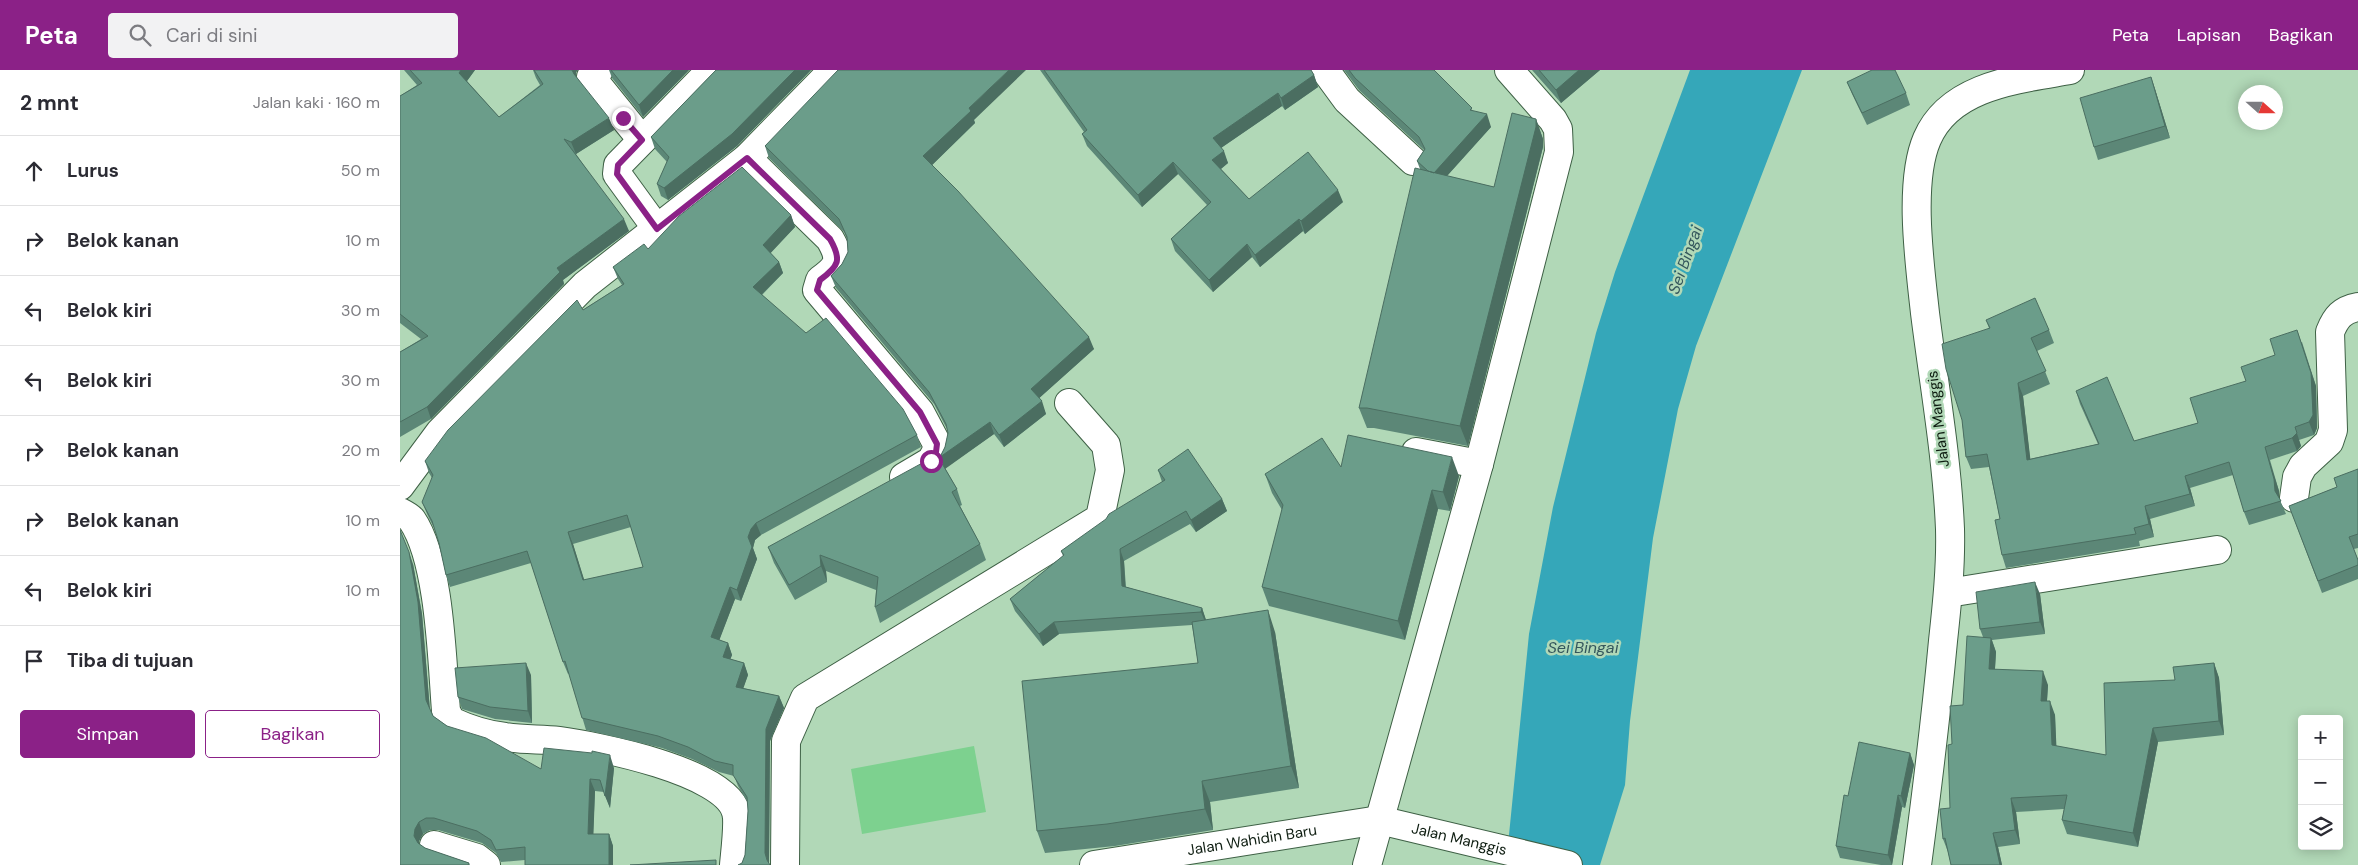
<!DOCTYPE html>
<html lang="id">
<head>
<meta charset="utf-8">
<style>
	:root { --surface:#fff; --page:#f2f2f3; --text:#2b2b33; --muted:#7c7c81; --line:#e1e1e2; --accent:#8b2187 }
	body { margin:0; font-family:"DM Sans",sans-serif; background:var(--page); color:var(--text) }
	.controls { position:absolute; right:15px; bottom:15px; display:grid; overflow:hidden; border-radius:5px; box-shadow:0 2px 12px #0003 }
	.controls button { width:45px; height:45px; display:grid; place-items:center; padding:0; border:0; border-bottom:1px solid var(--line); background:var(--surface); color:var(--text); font:25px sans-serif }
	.compass { position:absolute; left:1838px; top:15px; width:45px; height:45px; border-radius:50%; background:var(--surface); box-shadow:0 2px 12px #0003; rotate:111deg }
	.stop { position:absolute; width:15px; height:15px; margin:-11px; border:4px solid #8b2187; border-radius:50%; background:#fff }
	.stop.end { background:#8b2187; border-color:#fff; box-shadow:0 1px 5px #0008 }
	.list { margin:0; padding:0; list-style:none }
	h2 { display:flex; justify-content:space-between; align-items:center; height:65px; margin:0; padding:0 20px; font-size:21px }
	h2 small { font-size:16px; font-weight:400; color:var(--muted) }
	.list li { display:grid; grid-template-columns:32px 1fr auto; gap:15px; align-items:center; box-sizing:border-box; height:70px; padding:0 20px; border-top:1px solid var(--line) }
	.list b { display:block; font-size:19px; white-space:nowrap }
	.list em { font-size:16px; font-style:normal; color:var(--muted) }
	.actions { display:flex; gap:10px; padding:15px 20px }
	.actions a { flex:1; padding:11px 0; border:1px solid var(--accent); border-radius:5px; text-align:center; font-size:18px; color:var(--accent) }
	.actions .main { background:var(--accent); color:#fff }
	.icon { flex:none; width:28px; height:28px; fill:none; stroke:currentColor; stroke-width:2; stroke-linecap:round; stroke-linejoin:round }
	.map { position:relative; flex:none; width:1958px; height:795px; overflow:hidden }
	header { display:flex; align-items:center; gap:30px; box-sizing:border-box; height:70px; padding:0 25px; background:var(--accent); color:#fff }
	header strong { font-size:24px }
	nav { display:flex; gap:28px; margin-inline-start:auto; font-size:18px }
	.search { width:350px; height:45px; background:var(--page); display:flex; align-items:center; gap:12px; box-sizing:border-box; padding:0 18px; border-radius:5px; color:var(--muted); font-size:19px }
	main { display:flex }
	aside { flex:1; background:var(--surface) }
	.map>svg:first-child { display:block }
	.green { fill:#7dd18f }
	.water { fill:#35a7b9 }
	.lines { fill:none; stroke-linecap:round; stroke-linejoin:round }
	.minor-casing { stroke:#3e6045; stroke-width:30 }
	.minor { stroke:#fff; stroke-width:28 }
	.wall { fill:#5c8777; fill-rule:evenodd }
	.shaded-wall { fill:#4b6e61 }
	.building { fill:#6b9d8a; stroke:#4b6e61; fill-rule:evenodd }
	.route { stroke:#8b2187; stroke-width:6 }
	.labels { text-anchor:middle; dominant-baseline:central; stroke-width:5; stroke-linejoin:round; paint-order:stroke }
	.street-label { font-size:15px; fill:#0e1d11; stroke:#b1d8b7 }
	.water-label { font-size:16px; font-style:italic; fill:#34565c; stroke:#b1d8b7 }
</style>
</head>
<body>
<header>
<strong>Peta</strong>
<div class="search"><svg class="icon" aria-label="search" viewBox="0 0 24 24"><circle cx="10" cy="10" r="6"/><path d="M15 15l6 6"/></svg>Cari di sini</div>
<nav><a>Peta</a><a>Lapisan</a><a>Bagikan</a></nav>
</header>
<main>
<aside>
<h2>2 mnt<small>Jalan kaki · 160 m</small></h2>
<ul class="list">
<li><svg class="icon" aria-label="ahead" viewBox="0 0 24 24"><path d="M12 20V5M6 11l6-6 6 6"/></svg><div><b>Lurus</b></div><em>50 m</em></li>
<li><svg class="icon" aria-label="right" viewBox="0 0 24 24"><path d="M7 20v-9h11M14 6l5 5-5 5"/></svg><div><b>Belok kanan</b></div><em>10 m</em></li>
<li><svg class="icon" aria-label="left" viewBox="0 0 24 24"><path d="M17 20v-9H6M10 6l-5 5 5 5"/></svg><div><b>Belok kiri</b></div><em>30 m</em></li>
<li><svg class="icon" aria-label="left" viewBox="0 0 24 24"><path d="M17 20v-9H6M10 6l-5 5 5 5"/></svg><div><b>Belok kiri</b></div><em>30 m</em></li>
<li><svg class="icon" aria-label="right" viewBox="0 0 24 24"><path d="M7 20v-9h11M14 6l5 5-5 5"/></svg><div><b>Belok kanan</b></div><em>20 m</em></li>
<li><svg class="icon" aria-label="right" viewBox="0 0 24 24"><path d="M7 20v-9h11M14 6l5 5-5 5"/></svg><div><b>Belok kanan</b></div><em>10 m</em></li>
<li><svg class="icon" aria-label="left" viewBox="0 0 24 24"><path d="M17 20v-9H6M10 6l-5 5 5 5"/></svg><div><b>Belok kiri</b></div><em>10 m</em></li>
<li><svg class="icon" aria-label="arrive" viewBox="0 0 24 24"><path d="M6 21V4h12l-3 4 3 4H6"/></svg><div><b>Tiba di tujuan</b></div></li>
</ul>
<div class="actions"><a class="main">Simpan</a><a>Bagikan</a></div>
</aside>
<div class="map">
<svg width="1958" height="795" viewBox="0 0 1958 795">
	<rect width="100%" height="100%" fill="#b1d8b7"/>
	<path class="green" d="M574,676l12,66 -124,22 -11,-65z"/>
	<path class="water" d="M1290,0h112l-106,276 -18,63 -25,129 -23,183 -5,64 -25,80h-94l23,-231 24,-127 43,-174 19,-61z"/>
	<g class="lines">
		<g class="minor-casing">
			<g id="minor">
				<path d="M199,0l-8,7 51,63"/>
				<path d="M925,0l22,30 66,61"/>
				<path d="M347,88l83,81c12,21 9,27 -10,41l-3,10 103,122 17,32 -1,8 -5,9 -27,16"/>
				<path d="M257,159l-40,-55 1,-9 93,-95"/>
				<path d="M1016,382l63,12"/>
				<path d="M0,416l40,-54 145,-147 162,-127 86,-88"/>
				<path d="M1894,428l3,-21 6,-11 26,-24 4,-12 -3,-98c6,-15 12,-22 28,-25"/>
				<path d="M0,442c4,2 10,5 12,8 28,41 30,141 34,191l5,10c17,8 36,14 54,16 18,3 36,2 54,4 38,5 166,30 177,71 3,10 -1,41 -2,53"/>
				<path d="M1548,523l269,-43"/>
				<path d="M34,775l43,13 9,7"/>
				<path d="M385,795l1,-124 19,-43 295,-180 10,-48 -4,-25 -37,-42"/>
				<path id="s1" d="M694,795l285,-45 189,45"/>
				<path d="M967,795l112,-401 80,-312 -1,-23 -5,-9 -44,-50"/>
				<path d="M1517,795c10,-75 19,-149 26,-224 4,-37 8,-75 7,-112 -3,-72 -16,-144 -25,-216 -5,-47 -17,-130 2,-174 23,-54 92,-60 143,-69"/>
			</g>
		</g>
		<use href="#minor" class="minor"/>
	</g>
	<path class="wall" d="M4,0h71l-8,11 32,36 41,-32 -4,-7 -3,-8h45l-2,2v4l38,54 -38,24 53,77 -66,49 1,4 -133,135 -31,18v-85l21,-13 -21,-16v-227l17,-11z
		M209,0h80l-46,47 -31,-39z
		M316,0h95l-74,76 -69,54 -7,-4 -4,-12 10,-22 -12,-13 -4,-12z
		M640,0h271l3,5 4,12 -33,23 -3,-4 -61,42 7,15 -7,6 28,30 94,3 -38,32 -2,-3 -43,36 -8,-10 -39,35 -38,-41 -4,-12 36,-34 -29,-31 -36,33 -55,-61 -5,-12 2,-2z
		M944,0h90l39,41 18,16 -44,49 47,11 42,-68 7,20v8l-75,299 -94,-18h-7l-8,-20 61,-239 -3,-8 7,-11 -65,-60z
		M1132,0h68l-39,33z
		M1751,7l4,12 15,49 -72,22 -4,-13z
		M1447,12l59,11 4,12 -43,20 -15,-31z
		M574,50l1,3 -43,42 162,184 -55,49 7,16 -42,33 -10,-13 -49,34 12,21 5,16 -2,1 20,38 6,16 -106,63 -5,-16 1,-17 -50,-19 1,11 -32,18 -21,-37 -6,-16 175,-82 -3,-8 5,-10 3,-14v-2l-14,-27 -98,-116 -5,-12 11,-12 6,-12 -1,-13 -3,-7 -75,-74 -4,-12z
		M391,145l4,12 -25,26 9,9 4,11 -21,22 155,140 4,12 -160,88 -6,5 -2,8 4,11 -16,42 -6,-2 -16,41 9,3 4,12 -2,4 14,4 4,12 -5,13 36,8 5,12 -14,33 -1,123 -27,-1 3,-8 3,-44v-8l-10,-17 -4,-10 -15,-4 -27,-13 -30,-11 -76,-18 -17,-57 -1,1 -5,-12 -32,-99 -81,24 -4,-12 -7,-32 -4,-13 -8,-16 -5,-12 10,-24 -3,-5 -4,-12 158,-151 39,-25 -4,-6 -5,-12 35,-18zM231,457l12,40 -59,13 -11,-36z
		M1586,250l63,10 5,13 -17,8 13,33 -27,12 7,63 68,-15 -18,-40 -4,-13 58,50 64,-18 77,-68 27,-13 14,44 1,42 -3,7 -15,5 2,6 -4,5 -27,9 9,31v7l7,16 -37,11 -5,-13 -11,-37 -43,13 5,18 -45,13 4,18 -15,4 1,5 -134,22 -4,-13 -2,-36 -11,-52 -18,2 -5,-12 -4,-37 27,-92z
		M941,397l118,9 -9,35 -12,-2 -33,131 -136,-34 -7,-19 20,-77 -10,-17 -7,-19z
		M1958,399v79l-4,1 4,11v19l-36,14 -33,-87 48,-19z
		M758,400l64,29 5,12 -31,21 -6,-8 -66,37 2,26 76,21 4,12 69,12 24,156 -89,14 3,28 -98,16 -70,7 -8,-22 161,-168 -6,-38 -133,9 -16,12 -28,-35 -5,-12 53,-43 -2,-5 101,-69z
		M13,494l9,50 8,96 3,6 14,10 94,43 73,-1 -4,40 -6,-16 -9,-1 -2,43h16l4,12 -88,14 -24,2 -5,-9 -14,-10 -44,-13h-8l-7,4 -4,7v3l6,4 44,15 1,2h-70z
		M1640,524l5,40 -53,6 4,12 -1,17 53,16 -1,16 8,14 1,31 50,9 69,-75 39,-17 5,15 5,57 -66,7 -20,105 -71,-13 -5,-14 2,-11 -48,3 4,32 -22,3 4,18h-51l-3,-13 -5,-13 7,-31 2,-64 31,-107 -3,-8z
		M131,605l1,48 -37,-4 -33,-10 -4,-12z
		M1510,683l4,12 -9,43 -3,-1 -10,58h-11l-41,-7 -4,-12 12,-50z"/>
	<path class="shaded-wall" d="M61,0h14l-11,15 -5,-12z
		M172,0h6l-2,2v7z
		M273,0h16l-46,47 -4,-12z
		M395,0h16l-74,76 -69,54 -4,-12z
		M609,0h17l-52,50 1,3 -47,46 -5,-13 46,-48z
		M1179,0h21l-39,33 -5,-13z
		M914,5l4,12 -33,23 -4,-12z
		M1751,7l4,12 15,49 -5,-12z
		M878,23l4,13 -64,44 -5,-12z
		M1087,44l4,13 -54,60 -5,-12z
		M209,48l5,12 -38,24 -5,-12z
		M1136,49l7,20v8l-75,299 -8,-20z
		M824,81l4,12 -11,9 -5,-12z
		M773,92l5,12 -36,33 -4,-12z
		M938,120l5,12 -38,32 -4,-13z
		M391,145l4,12 -28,30 -4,-12z
		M224,149l5,12 -66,49 1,4 -133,135 -4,-12 130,-139z
		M899,149l4,12 -43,36 -5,-12z
		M847,174l5,13 -39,35 -4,-12z
		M379,192l4,11 -26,26 -4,-12z
		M1897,260l19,56 1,42 -3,7 -5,-13z
		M689,267l5,12 -58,52 -5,-12z
		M1618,313l5,13 9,77 -5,-13z
		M642,331l4,13 -42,33 -5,-12z
		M590,352l4,12 -49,35 -5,-12z
		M1895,357l6,19 -4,5 -5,-13z
		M1865,377l14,44v11l-4,-11z
		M1052,387l7,19 -9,35 -7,-19z
		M1785,406l5,12 5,18 -5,-12z
		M1032,420l6,19 -33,131 -7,-19z
		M822,429l5,12 -31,21 -5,-12z
		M1745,436l5,13 4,18 -5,-13z
		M356,453l5,12 -6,5 -2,8 4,11 -16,42 -4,-11 11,-53 3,-8z
		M168,462l5,12 15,48 -5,-12z
		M720,479l4,12 2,38 -4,-13z
		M9,482l4,12 9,50 8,98 -4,-12z
		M420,485l6,16 1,11 -6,-16z
		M1635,512l5,12 5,40 -5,-12z
		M330,517l5,12 -19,50 -5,-12z
		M802,538l4,12v4l-5,-12z
		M868,540l7,22 24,156 -8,-22z
		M654,552l5,12 -16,12 -4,-12z
		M1591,568l5,14 -2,31 -5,-14z
		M328,573l4,12 -5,13 -4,-11z
		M126,593l5,12 1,48 -4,-12z
		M344,593l4,12 -8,23 -4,-11z
		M1814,593l5,15 5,57 -5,-14z
		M1643,601l5,14 -2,30 -5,-14z
		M379,626l5,12 -14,33 -1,124 -4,-12 1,-124z
		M1650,631l5,14 2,44 -5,-14z
		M1753,658l5,14 -20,105 -5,-14z
		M1510,683l4,12 -9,43 -4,-12z
		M210,685l4,13 -4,40 -5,-12z
		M190,709l5,12 -2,55 -5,-12z
		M802,711l8,21 3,28 -8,-21z
		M1498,725l4,12 -10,58 -4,-10z
		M1611,728l5,14 4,32 -5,-14z
		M19,752l4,12 -4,7v7l-5,-12 1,-7z
		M1593,763l5,14 4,18h-2z
		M209,764l4,12v19h-4z"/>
	<path class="building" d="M10,0h51l-2,3 40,44 44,-33 -9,-14h38l2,4 35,44 -38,24 -7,-3 60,80 -67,49 3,4 -133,135 -27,15v-70l28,-16 -28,-22v-218l22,-13z
		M211,0h62l-34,35z
		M316,0h79l-63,64 -68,54 -7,-4 12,-27 -18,-20z
		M438,0h171l-40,38 2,3 -48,45 35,35 131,146 -58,52 11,12 -43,34 -9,-13 -50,35 5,-10 3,-14 -2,-9 -17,-32 -98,-116 11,-12 6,-12 -1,-15 -8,-18 -74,-73z
		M644,0h267l3,5 -33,23 -3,-5 -65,45 11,13 -12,9 37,39 59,-47 30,38 -37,31 -2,-2 -44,36 -8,-11 -38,36 -38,-41 40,-37 -38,-40 -35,33 -56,-61 5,-4z
		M949,0h85l38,38 -2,2 17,4 -53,59 -6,-2 -11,-10 8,-12 -6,-12 -64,-59z
		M1139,0h40l-23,20z
		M1472,0h23l11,23 -44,20 -15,-31z
		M1751,7l14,49 -71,21 -14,-49z
		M1112,43l24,6v8l-76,299 -93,-18h-8l56,-240 79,19z
		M342,97l49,48 -28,30 16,17 -26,25 53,46 20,-15 77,91 14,26 -161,88 -5,6 -3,8 4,10 -15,43 -7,-3 -19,50 17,6 -5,14 21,6 -8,24 43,9 -13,33 -1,124 2,7 3,5h-32l4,-2 3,-8 3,-44 -1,-14 -14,-22v-10l-18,-4 -27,-14 -30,-11 -76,-18 -17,-57 -2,1 -36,-111 -81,24 -7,-32 -7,-22 -10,-19 11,-27 -8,-14 23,-31 129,-130 6,10 41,-26 -11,-17 31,-23 4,5 31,-33zM227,445l16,52 -60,13 -15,-48z
		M1635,228l14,32 -18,8 15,33 -28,12 9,77 72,-16 -23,-53 31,-14 27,64 64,-18 -8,-25 56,-17 -5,-14 34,-12 -5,-16 27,-9 14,43 2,42 -4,7 -14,5 2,6 -5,5 -27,9 9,32 1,12 6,10 -37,11 -15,-50 -44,14 5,18 -45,12 4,18 -15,4 2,6 -134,21 -7,-35 5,-1 -13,-65 -21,3 -4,-37 -16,-51 -4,-25 48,-16 -4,-8z
		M948,365l104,22 -9,35 -11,-2 -34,131 -136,-34 21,-82 -18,-31 57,-36 19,29z
		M788,379l34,50 -31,21 -5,-9 -66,38 2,37 80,22 -1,4 -147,10 -15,12 -29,-35 54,-44 -3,-4 45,-32 3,-5 56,-34 -7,-10z
		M537,385l20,34 -5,3 28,52 -105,63 3,-30 -58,-22 1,11 -32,19 -21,-38z
		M1958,399v65l-9,3 9,23v5l-40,16 -29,-75 48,-19 -3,-9z
		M0,460l9,22 9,50 8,98 7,16 14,10 39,12 55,31 3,-21 48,5v-2l18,4 -5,41 -5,-16 -10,-1 -2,55h21v31h-84v-18l-29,3 -5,-10 -14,-9 -43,-13h-8l-7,4 -4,7 -1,7 4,7 7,5 44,15 -1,2h-68z
		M1635,512l5,40 -60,7 -4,-37z
		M868,540l23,156 -89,15 3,28 -98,15 -70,7 -15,-150 176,-18 -6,-41z
		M1567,566l24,2 -2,31 54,2 -2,30h9l2,44 54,10 -2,-72 71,-3 -2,-13 41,-4 5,58 -66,7 -20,105 -71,-13 5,-25 -56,3 4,32 -22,3 7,32h-49l-6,-27 -2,1 -3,-30 10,-1 -2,-63 4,-1 -2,-38 13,-1z
		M126,593l2,48 -38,-4 -32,-10 -3,-29z
		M1459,672l51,11 -9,43 -3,-1 -10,60 -52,-9 8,-51 4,1z
		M316,790v5h-86z"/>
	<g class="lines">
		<path class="route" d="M223,48l19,22 -24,25 -1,9 40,55 90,-71 83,81c12,21 9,27 -10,41l-3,10 103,122 17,32 -1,8 -5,9"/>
	</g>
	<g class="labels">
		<g class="street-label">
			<text transform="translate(1538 349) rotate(-97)">Jalan Manggis</text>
			<text stroke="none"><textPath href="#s1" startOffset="371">Jalan Manggis</textPath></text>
			<text stroke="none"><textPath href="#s1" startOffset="160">Jalan Wahidin Baru</textPath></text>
		</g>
		<g class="water-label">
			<text transform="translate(1285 190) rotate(-70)">Sei Bingai</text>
			<text x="1183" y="577">Sei Bingai</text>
		</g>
	</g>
</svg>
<div class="controls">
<button>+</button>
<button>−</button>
<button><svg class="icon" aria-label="layers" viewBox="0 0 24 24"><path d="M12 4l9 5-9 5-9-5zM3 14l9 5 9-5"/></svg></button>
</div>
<svg class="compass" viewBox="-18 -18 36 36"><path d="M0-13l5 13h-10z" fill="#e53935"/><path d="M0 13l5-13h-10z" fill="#7c7c81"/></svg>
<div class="stop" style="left:531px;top:391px"></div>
<div class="stop end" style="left:223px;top:48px"></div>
</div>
</main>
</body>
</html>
